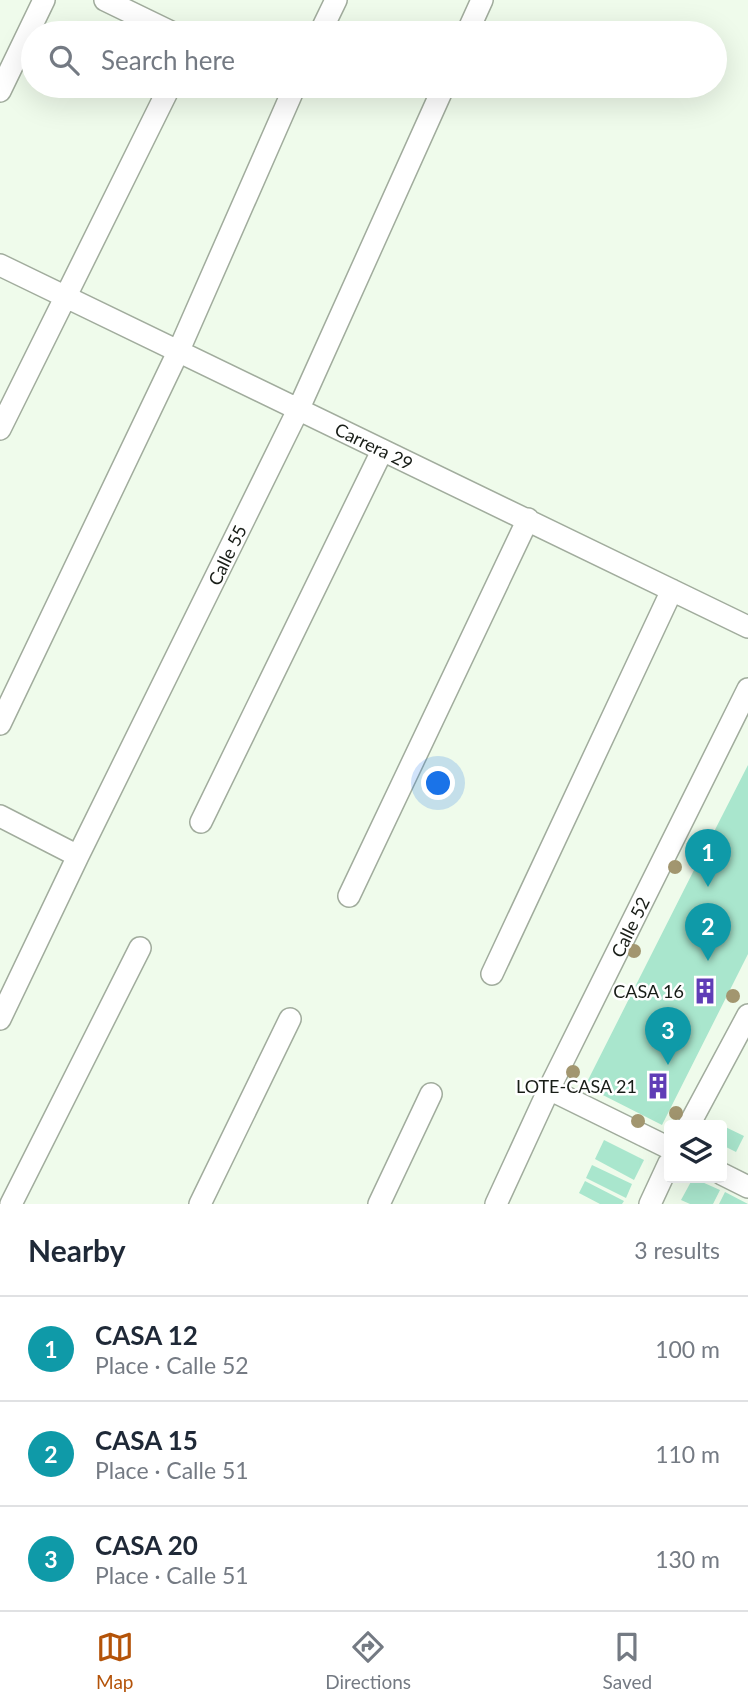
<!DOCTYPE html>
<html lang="en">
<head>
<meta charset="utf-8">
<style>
	:root { --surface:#fff; --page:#f6f6f7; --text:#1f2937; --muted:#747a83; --line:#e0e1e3; --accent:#b45309 }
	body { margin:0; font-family:Lato,sans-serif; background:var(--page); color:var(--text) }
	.controls { position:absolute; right:21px; bottom:21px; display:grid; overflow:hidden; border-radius:7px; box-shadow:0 7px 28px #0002 }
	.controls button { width:63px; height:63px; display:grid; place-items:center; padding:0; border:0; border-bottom:2px solid var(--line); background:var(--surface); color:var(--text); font:35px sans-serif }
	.you { position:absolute; left:439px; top:784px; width:24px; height:24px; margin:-18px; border:5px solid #fff; border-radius:50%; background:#1a73e8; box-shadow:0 0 0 10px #1a73e833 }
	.badge { display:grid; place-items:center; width:46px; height:46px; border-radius:50%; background:var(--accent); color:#fff; font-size:23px; font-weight:700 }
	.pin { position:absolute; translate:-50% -58px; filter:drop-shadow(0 2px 4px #0008) }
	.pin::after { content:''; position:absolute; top:37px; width:24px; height:21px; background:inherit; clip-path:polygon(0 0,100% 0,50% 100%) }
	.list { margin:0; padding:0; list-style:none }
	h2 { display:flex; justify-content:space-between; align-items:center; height:91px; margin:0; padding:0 28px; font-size:30px }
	h2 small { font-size:23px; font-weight:400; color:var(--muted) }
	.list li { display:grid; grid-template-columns:46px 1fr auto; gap:21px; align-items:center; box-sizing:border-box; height:105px; padding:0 28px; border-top:2px solid var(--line) }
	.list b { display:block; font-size:26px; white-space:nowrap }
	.list p { margin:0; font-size:23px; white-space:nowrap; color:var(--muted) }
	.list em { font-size:23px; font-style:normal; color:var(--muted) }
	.icon { flex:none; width:38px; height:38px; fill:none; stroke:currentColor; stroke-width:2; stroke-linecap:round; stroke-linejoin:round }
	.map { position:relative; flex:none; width:748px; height:1204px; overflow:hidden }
	.search { position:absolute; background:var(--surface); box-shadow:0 7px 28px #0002; left:21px; right:21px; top:21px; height:77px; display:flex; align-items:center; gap:18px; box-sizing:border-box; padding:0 24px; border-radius:38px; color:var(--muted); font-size:26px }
	.sheet { height:406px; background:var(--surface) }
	nav { display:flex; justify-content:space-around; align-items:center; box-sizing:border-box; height:98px; border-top:2px solid var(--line); background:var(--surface); font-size:19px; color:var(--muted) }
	nav a { display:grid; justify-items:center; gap:4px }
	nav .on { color:var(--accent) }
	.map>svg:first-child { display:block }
	.building { fill:#a9e6cd }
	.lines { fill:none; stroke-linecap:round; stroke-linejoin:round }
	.minor-casing { stroke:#a1ac9d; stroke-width:24 }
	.minor { stroke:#fff; stroke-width:21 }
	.tree { fill:#a2966f }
	.labels { text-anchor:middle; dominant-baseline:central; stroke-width:5; stroke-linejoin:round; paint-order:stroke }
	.street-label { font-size:18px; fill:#181d17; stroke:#fff }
	.poi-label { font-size:18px; fill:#181d17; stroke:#fff; text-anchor:end }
</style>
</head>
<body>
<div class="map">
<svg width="748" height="1204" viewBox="0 0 748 1204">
	<rect width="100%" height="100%" fill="#effbeb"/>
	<path class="building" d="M748,765v189l-86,171 -77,-39 110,-218 15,8 -14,-9z
		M715,1122l29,14 -8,16 -14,-7v-20h-8z
		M604,1140l40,20 -10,20 -39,-21z
		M592,1165l40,19 -6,14 -40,-20z
		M693,1178l27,12 -7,14h-23l-9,-4z
		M585,1181l39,20 -2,3h-22l-21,-11z
		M725,1192l23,12h-29z"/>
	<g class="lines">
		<g class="minor-casing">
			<path id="minor" d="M105,0l68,33
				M320,33l16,-33
				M467,33l15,-33
				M0,91l44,-91
				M0,265l748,362
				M0,429l170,-343
				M0,724l179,-374 116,-264
				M0,816l78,40
				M201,822l181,-371
				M349,896l179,-377
				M492,974l180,-384
				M0,1019l78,-163 221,-448 145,-322
				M549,1089l120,59
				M689,1125l59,-110
				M722,1174l26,13
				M11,1204l129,-256
				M200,1204l90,-185
				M379,1204l52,-110
				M496,1204l53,-115 199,-400
				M650,1204l19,-41"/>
		</g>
		<use href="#minor" class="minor"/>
	</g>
	<g class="tree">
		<circle cx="675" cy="867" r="7"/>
		<circle cx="634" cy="951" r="7"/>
		<circle cx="733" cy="996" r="7"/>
		<circle cx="573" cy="1072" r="7"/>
		<circle cx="676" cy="1113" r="7"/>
		<circle cx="638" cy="1121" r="7"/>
	</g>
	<defs>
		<g id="building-bare" transform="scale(2.1)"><path d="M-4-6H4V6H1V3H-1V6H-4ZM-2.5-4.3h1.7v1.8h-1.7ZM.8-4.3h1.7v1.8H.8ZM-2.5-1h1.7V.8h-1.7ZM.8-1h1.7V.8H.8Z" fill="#5f3db6" stroke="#fff" stroke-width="2.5" paint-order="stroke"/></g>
	</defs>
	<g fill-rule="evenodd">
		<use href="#building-bare" x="705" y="991"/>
		<use href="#building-bare" x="658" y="1086"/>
	</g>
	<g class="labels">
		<g class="street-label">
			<text transform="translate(374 446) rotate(26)">Carrera 29</text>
			<text transform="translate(227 555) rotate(-64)">Calle 55</text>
			<text transform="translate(630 927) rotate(-64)">Calle 52</text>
		</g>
		<g class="poi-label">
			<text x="684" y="991">CASA 16</text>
			<text x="637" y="1086">LOTE-CASA 21</text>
		</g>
	</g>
</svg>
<div class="controls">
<button><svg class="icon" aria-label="layers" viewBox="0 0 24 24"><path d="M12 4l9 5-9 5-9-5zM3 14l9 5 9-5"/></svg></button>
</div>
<div class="you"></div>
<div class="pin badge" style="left:708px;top:887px;background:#0f9aa8">1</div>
<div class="pin badge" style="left:708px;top:961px;background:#0f9aa8">2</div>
<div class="pin badge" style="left:668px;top:1065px;background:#0f9aa8">3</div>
<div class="search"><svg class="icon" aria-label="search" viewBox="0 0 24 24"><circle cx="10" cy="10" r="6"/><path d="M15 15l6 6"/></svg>Search here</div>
</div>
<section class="sheet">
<h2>Nearby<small>3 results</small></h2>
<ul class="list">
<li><span class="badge" style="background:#0f9aa8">1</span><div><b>CASA 12</b><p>Place · Calle 52</p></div><em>100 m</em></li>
<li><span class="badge" style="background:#0f9aa8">2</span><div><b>CASA 15</b><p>Place · Calle 51</p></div><em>110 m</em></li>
<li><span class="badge" style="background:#0f9aa8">3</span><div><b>CASA 20</b><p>Place · Calle 51</p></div><em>130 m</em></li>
</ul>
</section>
<nav>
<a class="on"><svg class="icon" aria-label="map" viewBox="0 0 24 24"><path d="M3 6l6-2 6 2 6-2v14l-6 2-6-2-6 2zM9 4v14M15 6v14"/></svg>Map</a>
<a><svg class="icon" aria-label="directions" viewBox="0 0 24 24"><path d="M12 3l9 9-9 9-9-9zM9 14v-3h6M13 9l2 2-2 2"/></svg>Directions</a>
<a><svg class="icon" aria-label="saved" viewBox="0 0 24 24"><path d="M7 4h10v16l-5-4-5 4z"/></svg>Saved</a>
</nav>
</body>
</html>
